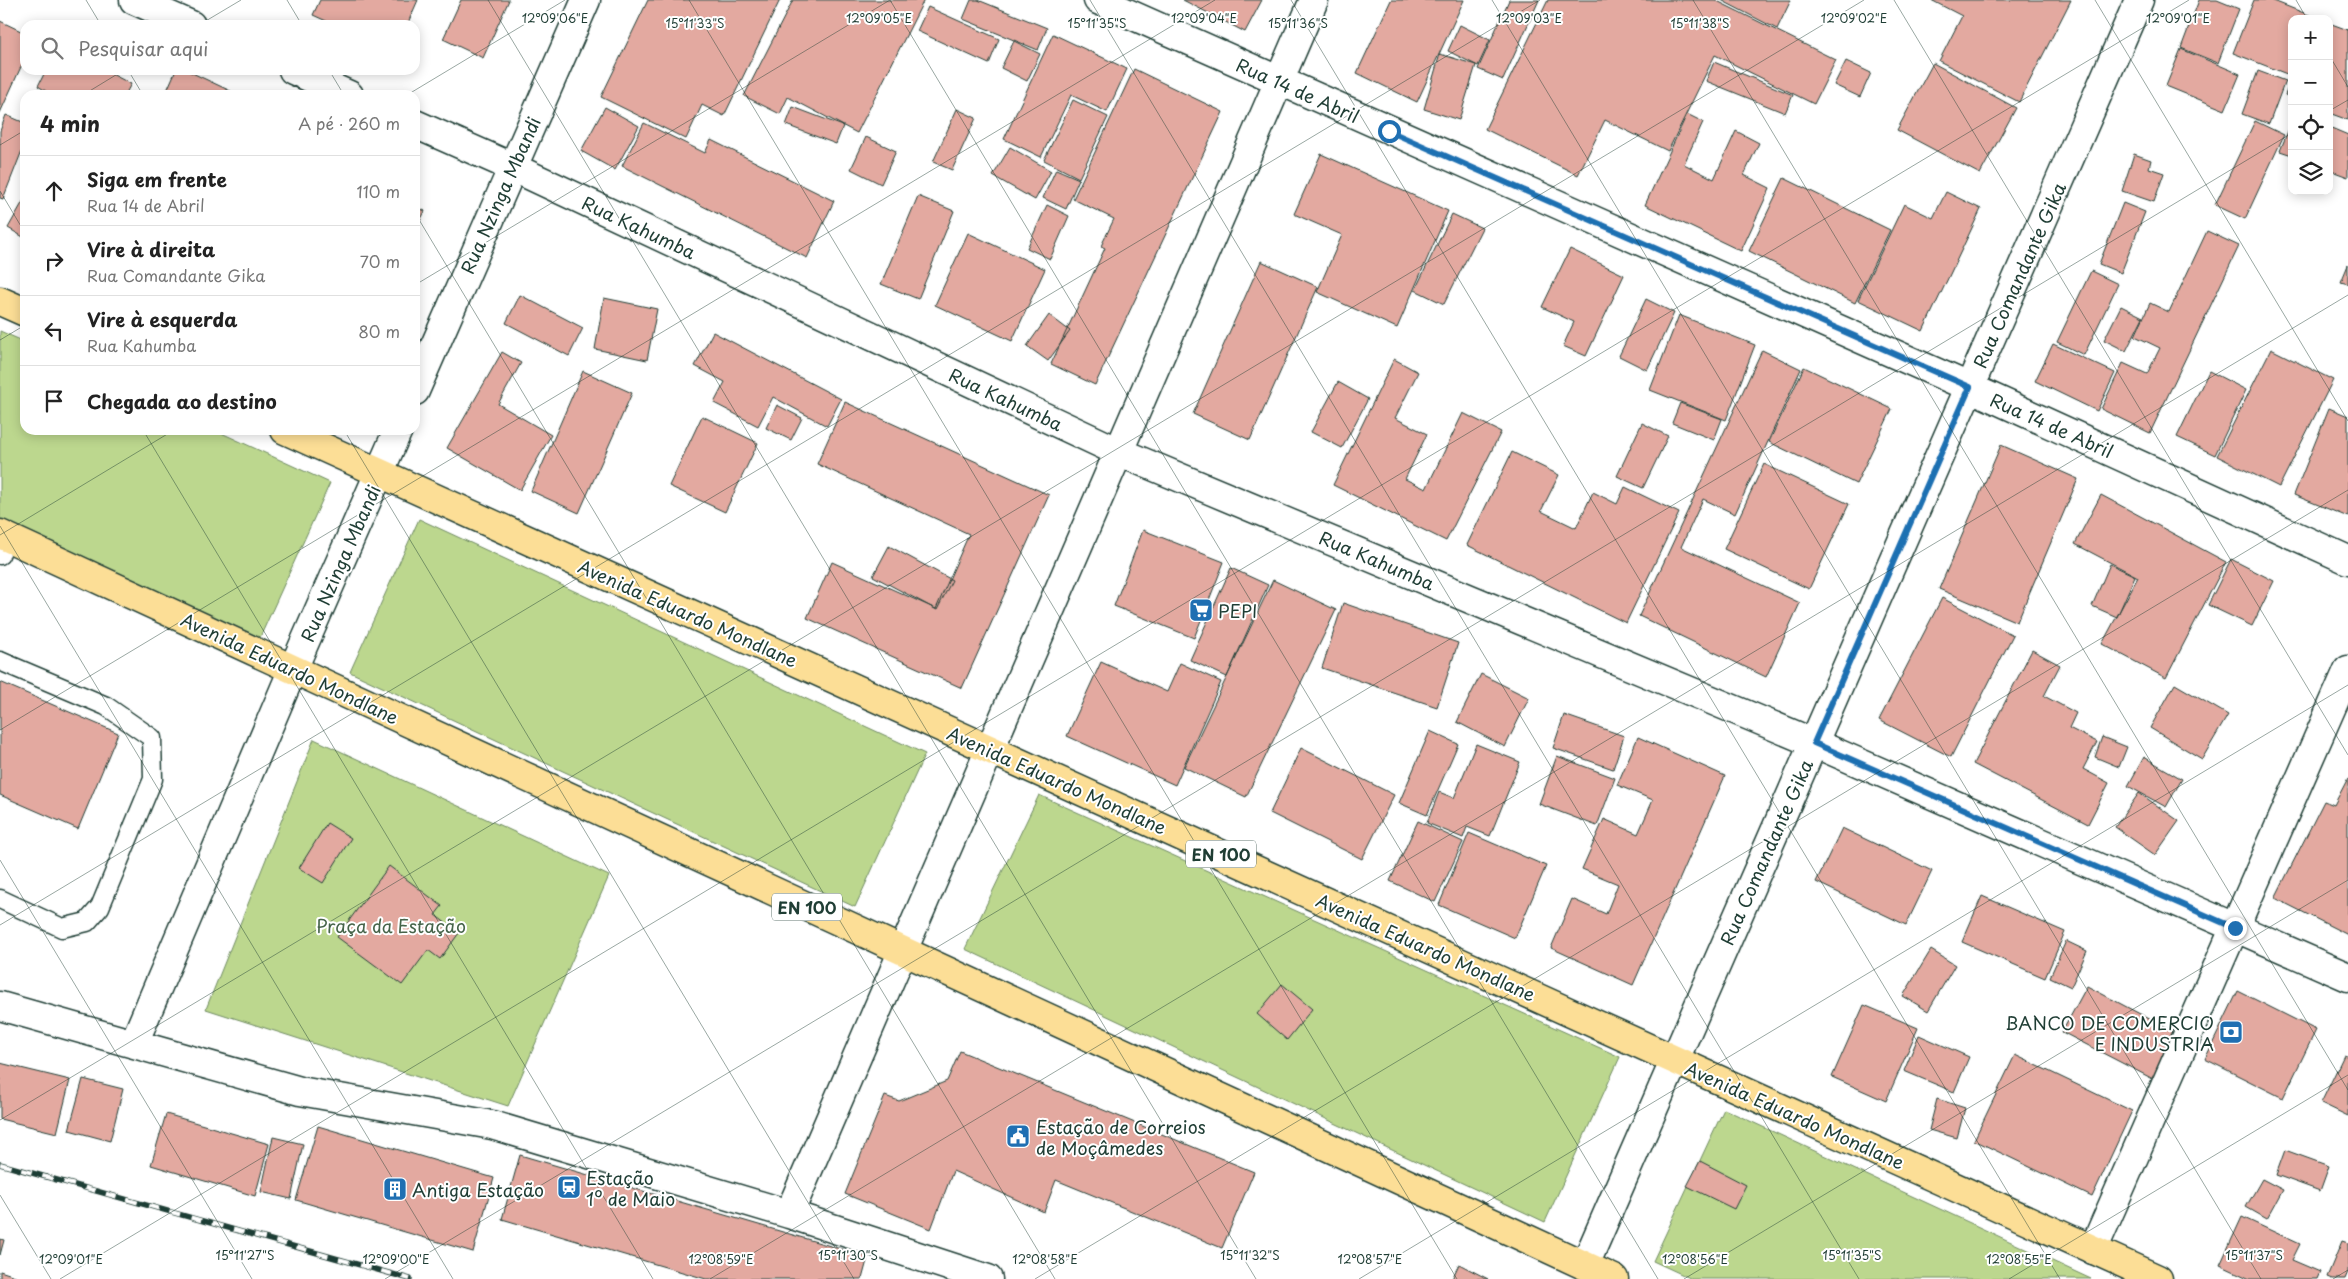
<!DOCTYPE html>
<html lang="pt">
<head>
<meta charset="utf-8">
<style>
	:root { --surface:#fff; --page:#f6f6f6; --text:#222; --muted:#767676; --line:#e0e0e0 }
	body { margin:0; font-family:"Playpen Sans",sans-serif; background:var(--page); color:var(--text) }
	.controls { position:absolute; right:15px; top:15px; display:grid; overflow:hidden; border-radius:10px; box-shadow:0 2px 12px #0003 }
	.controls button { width:45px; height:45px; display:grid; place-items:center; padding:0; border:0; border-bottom:1px solid var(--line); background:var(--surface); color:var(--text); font:25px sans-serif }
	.stop { position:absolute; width:15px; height:15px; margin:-11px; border:4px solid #1f6fb2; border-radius:50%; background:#fff }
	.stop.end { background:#1f6fb2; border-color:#fff; box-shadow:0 1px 5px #0008 }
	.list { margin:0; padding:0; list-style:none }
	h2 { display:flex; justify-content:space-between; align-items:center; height:65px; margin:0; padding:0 20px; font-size:21px }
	h2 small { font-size:16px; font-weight:400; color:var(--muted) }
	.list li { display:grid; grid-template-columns:32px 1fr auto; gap:15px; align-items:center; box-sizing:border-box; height:70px; padding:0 20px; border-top:1px solid var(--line) }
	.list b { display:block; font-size:19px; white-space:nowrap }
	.list p { margin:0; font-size:16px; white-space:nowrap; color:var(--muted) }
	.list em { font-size:16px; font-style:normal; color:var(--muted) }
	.icon { flex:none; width:28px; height:28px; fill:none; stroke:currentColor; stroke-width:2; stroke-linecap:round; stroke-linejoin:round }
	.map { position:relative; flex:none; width:2348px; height:1279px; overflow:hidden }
	.search { position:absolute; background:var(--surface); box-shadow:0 2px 12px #0003; left:20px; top:20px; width:400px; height:55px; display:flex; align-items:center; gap:12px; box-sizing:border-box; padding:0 18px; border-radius:15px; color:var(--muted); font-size:19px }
	.panel { position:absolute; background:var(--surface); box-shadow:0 2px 12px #0003; left:20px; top:90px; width:400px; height:345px; border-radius:15px }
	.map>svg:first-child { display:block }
	.park { fill:#bcd78e; stroke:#6e8a61 }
	.building { fill:#e3a9a0; stroke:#1f3d34 }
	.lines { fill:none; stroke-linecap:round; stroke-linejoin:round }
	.lane-casing { stroke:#1f3d34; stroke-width:21 }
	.street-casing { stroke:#1f3d34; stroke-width:31 }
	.secondary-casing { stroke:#1f3d34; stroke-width:31 }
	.primary-casing { stroke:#1f3d34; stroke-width:31 }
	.lane { stroke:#fff; stroke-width:18 }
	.street { stroke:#fff; stroke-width:28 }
	.secondary { stroke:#fff; stroke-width:28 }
	.primary { stroke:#fcde96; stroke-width:28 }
	.rail-casing { stroke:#1f3d34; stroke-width:5.5 }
	.rail { stroke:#fff; stroke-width:4; stroke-dasharray:11; stroke-linecap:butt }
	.route { stroke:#1f6fb2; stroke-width:6 }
	.ticks { fill:none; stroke:#1f3d34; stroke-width:1; stroke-opacity:0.45 }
	.labels { text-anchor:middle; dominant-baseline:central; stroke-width:4; stroke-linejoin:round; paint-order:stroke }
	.shield { fill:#fff; stroke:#627771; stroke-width:1 }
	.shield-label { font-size:16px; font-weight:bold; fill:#1f3d34 }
	.street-label { font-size:18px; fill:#1f3d34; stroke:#fff }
	.poi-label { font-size:18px; fill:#1f3d34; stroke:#fff; text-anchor:start }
	.park-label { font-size:18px; fill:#46644a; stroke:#fff }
	.ticks-label { font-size:12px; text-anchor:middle; fill:#1f3d34; stroke:#fff; stroke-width:4; stroke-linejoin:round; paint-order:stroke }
</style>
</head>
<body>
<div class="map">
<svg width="2348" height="1279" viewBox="0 0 2348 1279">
	<rect width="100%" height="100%" fill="#fff"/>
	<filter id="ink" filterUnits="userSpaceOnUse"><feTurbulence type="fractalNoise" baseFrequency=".02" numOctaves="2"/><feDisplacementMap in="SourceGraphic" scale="10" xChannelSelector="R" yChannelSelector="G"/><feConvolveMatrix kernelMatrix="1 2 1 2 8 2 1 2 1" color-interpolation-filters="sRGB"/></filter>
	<g filter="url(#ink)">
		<path class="park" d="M0,331l25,11v88h190l115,53 -73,161 -257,-119z
			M419,519l506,235 -70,153 -505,-235z
			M314,739l295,137 -101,230 -302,-97z
			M1039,795l581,262 -75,165 -580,-273z
			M1724,1109l367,170h-399l-39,-18z"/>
		<path class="building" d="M320,0h98l-11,25h-72l-22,-10z
			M461,0h48l-26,58 -40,-19z
			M648,0h132l-56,116 -22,-11 -16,34 -85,-42z
			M793,0h131l-67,133 -69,-36 -8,17 -36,-18z
			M971,0h7l69,28 -9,22 -75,-31z
			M1183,0h79l-17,32z
			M1391,0h73l-47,102 -60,-29z
			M1509,0h30l-36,80 -25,-11z
			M1548,0h167l121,60 -22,44 -99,-49 -47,96 -63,-31 -27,55 -93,-46z
			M1721,0h70l-14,29z
			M1931,0h140l-52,102 -80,-41 23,-45z
			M2199,0h18l22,9 -21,54 -37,-15z
			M2254,0h17l48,19h-27v57l-59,-23z
			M928,7l71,32 -10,25 -72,-33z
			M0,21l25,12v25l-25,55z
			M2329,23l19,7v90l-19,-7z
			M1460,25l30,15 -12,26 -30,-15z
			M1053,34l74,35 -20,43 -36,-17 -30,62 -37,-18z
			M1014,41l26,13 -13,27 -26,-13z
			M2181,49l59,25 -15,36 -59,-24z
			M1440,54l36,11 -17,55 -35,-11z
			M1846,61l25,12 -11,24 -26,-12z
			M1714,62l79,33 -8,18 -79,-32z
			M1933,63l83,45 -36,66 -83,-44z
			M1134,69l89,43 -128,273 -44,-21 54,-116 -4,-2 13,-27 -41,-20z
			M46,70h58l27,14 -6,11h-18l-5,-3 -2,3h-48l-14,-9z
			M176,70h10l53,25h-74z
			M2258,71l27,10 -16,43 -27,-10z
			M2292,78v20l-7,-3z
			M1073,100l35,17 -29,61 -35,-18z
			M605,107l34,19 -24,44 -34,-19z
			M793,107l50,19 -7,18 -50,-19z
			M957,109l19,9 -24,52 -19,-8z
			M1687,114l16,8 -19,42 30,15 22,-48 23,12 -15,32 26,13 -29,63 -96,-46z
			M6,115l19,8v20l-22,56 -3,-1v-67z
			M2255,121l29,14 -39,84 -30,-14z
			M2292,121v34l-12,-4z
			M644,123l61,30 6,-13 123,61 -27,57 -185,-92z
			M2329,127l19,8v42l-19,-7z
			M866,137l30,14 -15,33 -30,-15z
			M1010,147l41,24 -16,29 -42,-24z
			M1321,154l127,57 -51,117 -80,-36 25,-57 -48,-21z
			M2134,154l17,6 -2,8 15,5 -10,29 -32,-11z
			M1056,169l23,10 -13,30 -23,-11z
			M1784,178l106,52 -35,73 -106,-52z
			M1946,192l35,17 -58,122 -65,-31 46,-96 29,14z
			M918,196l36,15 -36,88 -37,-15z
			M25,198v40l-17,-10z
			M2123,203l22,9 -24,61 -22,-9z
			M1047,205l22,11 -19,43 -23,-11z
			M415,206l10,5 -10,21z
			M1452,214l30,14 -38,76 -29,-14z
			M2207,231l32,15 -89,187 -49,-24 22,-46 24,11 13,-26 -25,-12 15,-33 19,9z
			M968,233l77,36 -33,72 -77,-36z
			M1570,249l54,26 -38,81 -23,-10 11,-24 -32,-15z
			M1261,261l57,26 -68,153 -57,-26z
			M2348,265v19l-7,-2z
			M2091,271l27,13 -34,71 -27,-13z
			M520,295l63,33 -14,28 -63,-33z
			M604,298l53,11 -10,51 -52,-11z
			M1646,299l28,14 -27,57 -28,-14z
			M2121,306l22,11 -17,34 -22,-11z
			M1049,315l21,16 -22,30 -21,-15z
			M1679,315l76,30 -29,75 -76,-30z
			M713,332l128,67 -14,27 -54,-29 -15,29 -44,-23 11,-21 -30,-16z
			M2053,344l62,29 -18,38 -62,-30z
			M2271,349l62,31 -54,107 -62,-31z
			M1762,350l39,19 -66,145 -32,-15 -22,48 119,56 -34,74 -127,-61z
			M502,352l19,11 -23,41 53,31 -31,55 -73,-42z
			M1394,359l24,13 -23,46 32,16 -22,45 21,10 37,-76 38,19 -55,109 -113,-56z
			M1804,367l88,42 -36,75 -87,-42z
			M583,371l49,22 -53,120 -48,-22z
			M2209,371l37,19 -31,65 -38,-18z
			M1338,382l30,17 -26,49 -31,-16z
			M845,402l204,93 -87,193 -155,-70 25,-56 104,47 33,-75 -152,-70z
			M1680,403l42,16 -8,21 -42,-17z
			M777,405l25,13 -11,22 -25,-12z
			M2329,408l19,8v101l-54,-22z
			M702,416l56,27 -33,69 -56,-26z
			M1642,423l26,13 -25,52 -26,-12z
			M2001,445l77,34 -61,143 -78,-33z
			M1512,452l47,23 -18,36 35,17 17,-36 24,12 8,-17 54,26 -53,110 -159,-78z
			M1764,464l85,40 -40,85 -85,-40z
			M2101,495l125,67 -60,116 -64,-34 36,-67 -63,-33z
			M1143,530l81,32 -30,76 -80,-32z
			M889,546l63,34 -15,30 -64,-34z
			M2231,559l43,22 -22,45 -44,-21z
			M2110,564l25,12 -18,41 -25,-11z
			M1231,568l37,17 -41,92 -37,-17z
			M1273,580l63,30 -90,187 -62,-30z
			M1942,598l71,37 -62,122 -72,-37z
			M1343,603l115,40 -21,64 -115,-39z
			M2032,650l28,15 -16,31 32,17 -7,15 28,14 -14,27 26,14 -21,41 -115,-60z
			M1101,662l66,30 13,-29 41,19 -46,103 -108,-49z
			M1481,674l48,24 -24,49 -48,-25z
			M0,682l118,51 -40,96 -78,-34z
			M2175,684l53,31 -26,44 -52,-31z
			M1564,715l60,21 -11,33 -60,-21z
			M1430,731l28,13 -31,71 -28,-12z
			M1638,737l87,39 -92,209 -82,-37 21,-49 34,15 12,-30 -36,-15 22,-50 34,15 15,-34 -36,-15z
			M2102,737l25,10 -8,20 -24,-10z
			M1476,744l44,18 -30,74 -23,-9 -4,11 -36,-15 12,-31 15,6z
			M1301,748l93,47 -32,64 -92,-46z
			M1557,756l58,22 -18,48 -58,-22z
			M2144,757l38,22 -16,28 -38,-21z
			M2348,778v157l-73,-37 49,-97 10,4z
			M2139,793l40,28 -24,34 -40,-28z
			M1418,821l45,21 -28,60 -45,-21z
			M327,823l24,15 -28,45 -24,-15z
			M1842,828l90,43 -26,54 -90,-43z
			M1469,833l77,33 -31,72 -76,-33z
			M389,866l53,40 -7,9 24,18 -19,26 -12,-9 -26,35 -65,-48z
			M1982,896l83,36 -20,46 -83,-36z
			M2066,941l21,10 -16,36 -21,-10z
			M1931,950l24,15 -27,46 -25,-15z
			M1282,984l30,25 -25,31 -30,-26z
			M2087,986l89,47 -23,46 -91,-47z
			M2238,991l78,39 -33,68 -78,-39z
			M1864,1005l54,23 -32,73 -54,-24z
			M1919,1035l50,22 -15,35 -50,-21z
			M960,1051l294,121 -32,76 -166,-68 -12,32 -91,-41 -22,58 -86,-35 40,-98 14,5 48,-20z
			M2015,1055l117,56 -40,86 -118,-57z
			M2344,1055l4,2v59l-27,-13z
			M0,1063l70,17 -13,53 -57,-14z
			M83,1079l40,10 -13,52 -41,-11z
			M1937,1099l28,9 -8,30 -28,-8z
			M166,1114l103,30 -14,52 -104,-31z
			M318,1126l176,52 -21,74 -177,-52z
			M273,1137l30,7 -12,55 -30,-7z
			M2285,1150l44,16 -9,25 -44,-16z
			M520,1155l348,102 -6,22h-156l-204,-60z
			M1700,1161l46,24 -12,24 -47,-23z
			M2262,1179l21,11 -16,29 -21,-12z
			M2242,1217l58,27 -8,16 28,12 -3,7h-67l-30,-14z
			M0,1239l4,1 -4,15z
			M2342,1241l6,2v29l-3,7h-13l-5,-2z
			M1459,1264l29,15h-36z
			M0,1271l15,5 -1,3h-14z"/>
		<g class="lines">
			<g class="lane-casing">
				<path id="lane" d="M0,555l7,-18
					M0,661l106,45 46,32 1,41 -53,128 -13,15 -25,6 -62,-29"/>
			</g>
			<g class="street-casing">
				<path id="street" d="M134,0l57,25
					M1098,0l871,387 379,173
					M293,70l56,25
					M415,124l97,43 607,285 695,291 534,234
					M415,391l171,-391
					M0,1006l300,85 192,34 297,89
					M134,1043l159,-374 105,-239
					M2093,1250l255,-580
					M988,1279l-199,-65 525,-1214"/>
			</g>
			<g class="secondary-casing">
				<path id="secondary" d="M1585,1265l554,-1265"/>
			</g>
			<g class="primary-casing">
				<path id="primary" d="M0,301l25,11
					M285,430l1873,849
					M0,534l1614,745"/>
			</g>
			<use href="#lane" class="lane"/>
			<use href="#street" class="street"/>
			<use href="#secondary" class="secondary"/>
			<use href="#primary" class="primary"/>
			<g class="rail-casing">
				<path id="rail" d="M0,1164l410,115"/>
			</g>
			<use href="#rail" class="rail"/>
		</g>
	</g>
	<g class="lines" filter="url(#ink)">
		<path class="route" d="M1389,131l581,256 -156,356 421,185"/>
	</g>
	<path class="ticks" d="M86,0l15,25M287,0l15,25M488,0l768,1279M689,0l768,1279M890,0l768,1279M1090,0l769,1279M1291,0l769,1279M1492,0l769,1279M1693,0l655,1090M1894,0l454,755M2095,0l253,421M2296,0l11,19M199,25l42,-25M2329,55l19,32M128,70l15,25M329,70l15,25M83,95l41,-25M407,95l158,-95M2329,111l19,-11M0,145l25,-15M0,191l25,42M415,213l640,1066M415,285l475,-285M0,340l25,-15M143,430l510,849M344,430l510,849M0,526l453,753M0,535l174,-105M0,730l1215,-730M0,860l252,419M0,925l1540,-925M0,1120l1864,-1120M0,1195l51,84M60,1279l2129,-1279M385,1279l1907,-1146M710,1279l1638,-984M1035,1279l1313,-789M1359,1279l989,-594M1684,1279l664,-399M2009,1279l339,-204M2333,1279l15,-9"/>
	<defs>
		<g id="supermarket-square" transform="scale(1.25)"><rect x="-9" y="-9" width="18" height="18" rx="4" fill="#1f6fb2" stroke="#fff"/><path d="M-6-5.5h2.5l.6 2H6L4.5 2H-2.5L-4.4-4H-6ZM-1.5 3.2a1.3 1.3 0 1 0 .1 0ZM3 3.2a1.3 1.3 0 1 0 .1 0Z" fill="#fff"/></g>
		<g id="bank-square" transform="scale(1.25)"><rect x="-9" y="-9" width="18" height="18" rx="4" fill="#1f6fb2" stroke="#fff"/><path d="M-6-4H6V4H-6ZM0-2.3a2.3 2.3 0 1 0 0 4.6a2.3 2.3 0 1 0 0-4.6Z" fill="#fff"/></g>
		<g id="civic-square" transform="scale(1.25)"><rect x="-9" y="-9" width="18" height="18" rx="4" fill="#1f6fb2" stroke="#fff"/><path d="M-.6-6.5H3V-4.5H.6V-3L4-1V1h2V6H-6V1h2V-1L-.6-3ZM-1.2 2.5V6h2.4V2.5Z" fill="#fff"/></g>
		<g id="station-square" transform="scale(1.25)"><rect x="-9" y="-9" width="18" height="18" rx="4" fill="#1f6fb2" stroke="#fff"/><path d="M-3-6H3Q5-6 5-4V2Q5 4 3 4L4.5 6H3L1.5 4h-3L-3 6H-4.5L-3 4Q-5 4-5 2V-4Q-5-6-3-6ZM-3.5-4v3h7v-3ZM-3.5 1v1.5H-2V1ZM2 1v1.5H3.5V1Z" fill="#fff"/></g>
		<g id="building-square" transform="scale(1.25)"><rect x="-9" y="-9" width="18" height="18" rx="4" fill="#1f6fb2" stroke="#fff"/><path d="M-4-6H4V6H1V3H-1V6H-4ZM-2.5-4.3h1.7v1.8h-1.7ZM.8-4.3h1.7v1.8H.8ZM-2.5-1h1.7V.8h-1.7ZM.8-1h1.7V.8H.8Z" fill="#fff"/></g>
	</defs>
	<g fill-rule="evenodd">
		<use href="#supermarket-square" x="1201" y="610"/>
		<use href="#bank-square" x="2231" y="1032"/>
		<use href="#civic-square" x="1018" y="1136"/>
		<use href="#station-square" x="569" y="1187"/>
		<use href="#building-square" x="395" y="1189"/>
	</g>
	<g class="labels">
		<g class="shield">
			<rect x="1186" y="840.5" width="70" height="27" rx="4"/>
			<rect x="772" y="893.5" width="70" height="27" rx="4"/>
		</g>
		<g class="shield-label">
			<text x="1221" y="854">EN 100</text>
			<text x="807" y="907">EN 100</text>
		</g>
		<g class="street-label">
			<text transform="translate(1298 90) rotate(24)">Rua 14 de Abril</text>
			<text transform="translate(500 195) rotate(-66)">Rua Nzinga Mbandi</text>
			<text transform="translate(639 227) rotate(25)">Rua Kahumba</text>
			<text transform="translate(2019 275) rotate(-66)">Rua Comandante Gika</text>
			<text transform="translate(1006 399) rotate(25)">Rua Kahumba</text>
			<text transform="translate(2052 425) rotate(24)">Rua 14 de Abril</text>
			<text transform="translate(1377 560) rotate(23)">Rua Kahumba</text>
			<text transform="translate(340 563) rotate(-66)">Rua Nzinga Mbandi</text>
			<text transform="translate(688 613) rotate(24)">Avenida Eduardo Mondlane</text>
			<text transform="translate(290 668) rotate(25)">Avenida Eduardo Mondlane</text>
			<text transform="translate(1057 780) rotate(24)">Avenida Eduardo Mondlane</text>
			<text transform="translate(1766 852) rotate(-66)">Rua Comandante Gika</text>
			<text transform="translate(1426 947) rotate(24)">Avenida Eduardo Mondlane</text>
			<text transform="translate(1795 1115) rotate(24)">Avenida Eduardo Mondlane</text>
		</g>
		<g class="poi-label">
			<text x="1218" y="610">PEPI</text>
			<text x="2214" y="1022" text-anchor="end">BANCO DE COMERCIO<tspan x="2214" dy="21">E INDUSTRIA</tspan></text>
			<text x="1036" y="1126">Estação de Correios<tspan x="1036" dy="21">de Moçâmedes</tspan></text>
			<text x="586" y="1177">Estação<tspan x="586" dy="21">1º de Maio</tspan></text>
			<text x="412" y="1189">Antiga Estação</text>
		</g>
		<g class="park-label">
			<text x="391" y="925">Praça da Estação</text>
		</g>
	</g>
	<g class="ticks-label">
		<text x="1529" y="23">12°09'03"E</text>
		<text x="555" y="23">12°09'06"E</text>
		<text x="879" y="23">12°09'05"E</text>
		<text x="1204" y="23">12°09'04"E</text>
		<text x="1854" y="23">12°09'02"E</text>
		<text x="2178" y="23">12°09'01"E</text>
		<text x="695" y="28">15°11'33"S</text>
		<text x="1298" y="28">15°11'36"S</text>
		<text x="1097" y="28">15°11'35"S</text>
		<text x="1700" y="28">15°11'38"S</text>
		<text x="245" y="1260">15°11'27"S</text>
		<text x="848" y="1260">15°11'30"S</text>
		<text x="1250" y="1260">15°11'32"S</text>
		<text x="1852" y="1260">15°11'35"S</text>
		<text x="2254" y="1260">15°11'37"S</text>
		<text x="71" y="1264">12°09'01"E</text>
		<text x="396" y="1264">12°09'00"E</text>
		<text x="721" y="1264">12°08'59"E</text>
		<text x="1045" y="1264">12°08'58"E</text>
		<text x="1370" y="1264">12°08'57"E</text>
		<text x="1695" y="1264">12°08'56"E</text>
		<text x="2019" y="1264">12°08'55"E</text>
	</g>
</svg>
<div class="controls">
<button>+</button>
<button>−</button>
<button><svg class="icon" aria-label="locate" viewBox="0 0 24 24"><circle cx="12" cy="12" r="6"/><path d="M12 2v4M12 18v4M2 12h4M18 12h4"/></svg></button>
<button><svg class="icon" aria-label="layers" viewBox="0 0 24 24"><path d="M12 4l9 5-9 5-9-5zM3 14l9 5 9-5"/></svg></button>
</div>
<div class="stop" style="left:1389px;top:131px"></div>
<div class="stop end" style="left:2235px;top:928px"></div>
<div class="search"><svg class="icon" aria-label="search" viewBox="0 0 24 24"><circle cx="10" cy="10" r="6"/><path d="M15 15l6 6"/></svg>Pesquisar aqui</div>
<section class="panel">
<h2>4 min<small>A pé · 260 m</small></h2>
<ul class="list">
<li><svg class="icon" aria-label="ahead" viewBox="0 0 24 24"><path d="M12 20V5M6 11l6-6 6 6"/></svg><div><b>Siga em frente</b><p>Rua 14 de Abril</p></div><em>110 m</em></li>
<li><svg class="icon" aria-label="right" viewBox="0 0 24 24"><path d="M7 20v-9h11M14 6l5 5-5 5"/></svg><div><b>Vire à direita</b><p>Rua Comandante Gika</p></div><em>70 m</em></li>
<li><svg class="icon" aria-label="left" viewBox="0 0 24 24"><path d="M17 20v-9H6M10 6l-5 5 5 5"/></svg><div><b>Vire à esquerda</b><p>Rua Kahumba</p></div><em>80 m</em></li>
<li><svg class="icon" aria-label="arrive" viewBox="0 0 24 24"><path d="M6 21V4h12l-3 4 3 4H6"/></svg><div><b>Chegada ao destino</b></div></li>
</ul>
</section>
</div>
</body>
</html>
